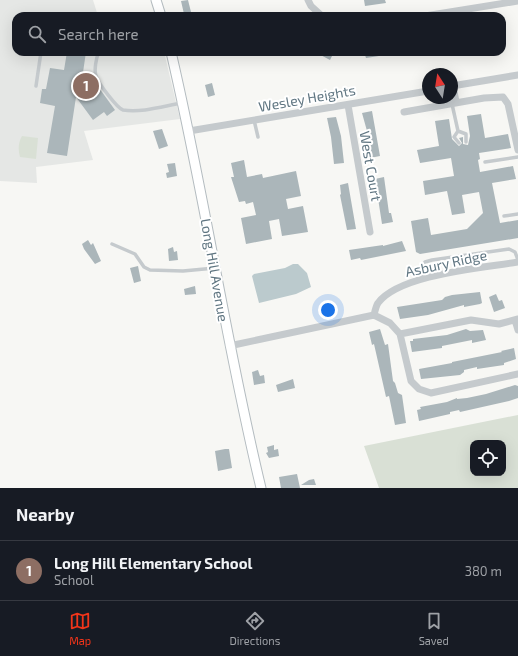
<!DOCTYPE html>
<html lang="en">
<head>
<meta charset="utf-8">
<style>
	:root { --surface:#171b24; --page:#242831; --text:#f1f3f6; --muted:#9ea1a6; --line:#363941; --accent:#f2351a }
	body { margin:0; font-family:"Exo 2",sans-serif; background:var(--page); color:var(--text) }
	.controls { position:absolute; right:12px; bottom:12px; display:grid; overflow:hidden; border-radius:8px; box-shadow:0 4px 16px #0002 }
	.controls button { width:36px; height:36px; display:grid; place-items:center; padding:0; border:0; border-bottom:1px solid var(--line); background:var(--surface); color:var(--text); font:20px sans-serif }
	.compass { position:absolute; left:422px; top:68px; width:36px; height:36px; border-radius:50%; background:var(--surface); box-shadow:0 4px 16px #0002; rotate:348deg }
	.you { position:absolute; left:328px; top:310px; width:14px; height:14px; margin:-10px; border:3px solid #fff; border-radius:50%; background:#1a73e8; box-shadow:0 0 0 6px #1a73e833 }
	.badge { display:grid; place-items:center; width:26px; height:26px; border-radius:50%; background:var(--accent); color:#fff; font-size:13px; font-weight:700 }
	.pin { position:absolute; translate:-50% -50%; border:2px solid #fff; box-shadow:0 1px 4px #0006 }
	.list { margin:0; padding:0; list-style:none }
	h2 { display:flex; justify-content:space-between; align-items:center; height:52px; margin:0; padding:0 16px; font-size:17px }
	h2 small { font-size:13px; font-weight:400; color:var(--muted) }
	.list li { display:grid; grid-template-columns:26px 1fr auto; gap:12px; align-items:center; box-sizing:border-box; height:60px; padding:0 16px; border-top:1px solid var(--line) }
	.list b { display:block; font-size:15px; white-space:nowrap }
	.list p { margin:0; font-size:13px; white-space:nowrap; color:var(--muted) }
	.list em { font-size:13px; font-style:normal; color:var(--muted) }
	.icon { flex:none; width:22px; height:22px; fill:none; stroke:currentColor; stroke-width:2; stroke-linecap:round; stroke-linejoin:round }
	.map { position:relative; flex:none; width:518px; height:488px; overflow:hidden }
	.search { position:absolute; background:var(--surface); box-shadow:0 4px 16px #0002; left:12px; right:12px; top:12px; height:44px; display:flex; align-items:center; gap:10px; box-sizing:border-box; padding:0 14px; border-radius:12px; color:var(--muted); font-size:15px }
	.sheet { height:112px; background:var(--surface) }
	nav { display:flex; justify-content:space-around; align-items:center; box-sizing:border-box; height:56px; border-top:1px solid var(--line); background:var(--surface); font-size:11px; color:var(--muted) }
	nav a { display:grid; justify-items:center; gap:2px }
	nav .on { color:var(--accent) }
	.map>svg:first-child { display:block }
	.built { fill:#e5e7e5 }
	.green { fill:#d9e0d5; fill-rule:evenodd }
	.water { fill:#bbcacd }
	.building { fill:#abb6ba }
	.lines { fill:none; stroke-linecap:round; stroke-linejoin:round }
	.secondary-casing { stroke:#b4bcc0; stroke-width:11 }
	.lane { stroke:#c5cacd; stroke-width:3.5 }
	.street { stroke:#c5cacd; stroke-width:7 }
	.secondary { stroke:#fff; stroke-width:9 }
	.labels { text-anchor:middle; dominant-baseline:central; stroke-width:4; stroke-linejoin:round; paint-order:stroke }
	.street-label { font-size:14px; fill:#607682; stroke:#fff }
</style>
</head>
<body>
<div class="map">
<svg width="518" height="488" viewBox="0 0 518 488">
	<rect width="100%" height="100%" fill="#f7f7f4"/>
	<path class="built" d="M0,0h93l5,16h-82v36h148l16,67 -96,12 9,29 -57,7 1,16 -37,-2z"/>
	<path class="green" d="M22,136l16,2 -2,21 -16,-2c-2,-7 -2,-14 2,-21z
		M518,415v73h-139l-15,-42zM473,443h30v30h-30z"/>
	<path class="water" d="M293,264h5l9,9 4,14 -15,7 -37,9 -7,-27 2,-2 31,-6z"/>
	<path class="building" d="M188,0l3,12 -7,2 -3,-13z
		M364,0h21l1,3 -21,3z
		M67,52h19l-4,27 12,2 21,29 -8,6 -3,-4 -11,8 -17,-23 -9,59 -20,-3 8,-47 -15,-3 2,-14h4l4,-21 14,2z
		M315,52h19l-4,8z
		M364,52h18v2l-4,1 1,1 -13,2z
		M212,83l3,12 -7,2 -3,-12z
		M372,111l8,45 -10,2 -5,-27h2l-5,-18z
		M481,114l4,24 23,-4 3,14 -32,5 1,6 -2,1 2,12 33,-6 3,13 -24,4 8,40 18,-3v18l-98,16 -4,-2 -5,-31 17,-3 3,17 36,-6 16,-16 -4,-21 -17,3 3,18 -13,2 -5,-24 -22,4 -2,-14 31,-5 -3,-18 -31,5 -3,-13 22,-4 -4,-25 14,-2 3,20 7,7 3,-3 -3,-5 4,-1v7l5,1 2,-9 -3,-20z
		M336,117l5,19 3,27 -10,1 -3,-27 -4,-19z
		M162,129l6,17 -9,3 -6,-18z
		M244,160l3,17 15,-3 1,4 33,-7 5,25 -15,3 2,10 15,-3 5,26 -26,4 -3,-17 -10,2 3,18 -26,5 -5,-26 15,-3 -3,-13 -7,2 -1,-3 -6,1 -8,-25h3l-3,-14z
		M175,163l2,13 -10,2 -1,-5 3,-1 -2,-8z
		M384,177l5,36h2l2,9 -11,2 -7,-45z
		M348,183l8,46 -9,1 -7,-35 1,-1 -1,-9z
		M88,240l3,5 2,-2 8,18 -6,3 -11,-15 -2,-5z
		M402,241l4,10 -45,9 -1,-2 -9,2 -2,-10 34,-5v1z
		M173,247l1,5 3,-1 1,9 -9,1 -1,-12z
		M138,266l3,15 -7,2 -4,-15z
		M195,286l1,8 -11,1 -1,-6z
		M480,292l2,11 -2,1 -16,3v-2l-36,10 -28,4 -3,-12 45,-7 3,-3 7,-2z
		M496,294l3,7 3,-1 3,8 -11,4 -5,-15z
		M380,329l5,16 3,-1 5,37 2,2 3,10 4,2 4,28 -11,2 -6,-29 -3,1 -12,-53 -2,1 -3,-13z
		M466,329l4,2 13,-1 3,10 -14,3v-3l-30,6v2l-30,4 -2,-11h3v-2l34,-4z
		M514,348l2,11 -12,4v2l-27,4v-2l-13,3v2l-4,3 -39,4 -2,-10 33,-6v-1l50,-10 -1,-1z
		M258,370l2,6 4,-1 1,8 -11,2 -2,-13z
		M293,379l2,9 -17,4 -2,-7z
		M515,385l3,1v12l-9,3 -49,11 -1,-2 -9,2v2l-31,7 -2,-11 4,-1 -1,-2 27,-5 10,-4v1l10,-1 19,-4z
		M274,445v5l4,-1 1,7 -10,2 -3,-5 2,-1 -1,-5z
		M225,449h4l3,19 -14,3 -3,-20z
		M297,474l3,14h-19l-2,-11z
		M314,479l2,6h-15l8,-5z"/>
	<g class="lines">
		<g class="secondary-casing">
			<path id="secondary" d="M156,0l5,16
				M171,52c34,145 55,292 90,436"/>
		</g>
		<path class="lane" d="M54,16l6,-2 13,2
			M99,52c-3,6 -5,18 -3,24 2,7 21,32 27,34 19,3 41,-4 59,-7
			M36,86l5,-34
			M452,104l6,27
			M254,120l4,17
			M459,143l-5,-6 4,-6 8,3v8
			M485,162l33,-5
			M504,216l14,-2
			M112,244l23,10 9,13 6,3 33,1 32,-3
			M422,279v-13l3,-4 7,-2 77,-11 6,3 3,8"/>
		<path class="street" d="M308,0l3,6 11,10
			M425,16l93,-15
			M452,86l66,-11
			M453,86l3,16
			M348,105l22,127
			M404,112l80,-14 19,-1 5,7 10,46
			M189,131l239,-40
			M374,315l16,8 10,11 11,47 8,8 12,4 87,-19
			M515,320l3,10
			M400,334l71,-14 28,4 19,-5
			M229,346l145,-31c1,-4 2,-9 4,-12 22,-29 105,-35 140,-41"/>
		<use href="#secondary" class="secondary"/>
	</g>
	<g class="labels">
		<g class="street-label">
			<text transform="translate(307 98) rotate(-10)">Wesley Heights</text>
			<text transform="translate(371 166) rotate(80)">West Court</text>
			<text transform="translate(446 263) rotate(-12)">Asbury Ridge</text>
			<text transform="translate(215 270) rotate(80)">Long Hill Avenue</text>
		</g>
	</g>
</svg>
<div class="controls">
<button><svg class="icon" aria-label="locate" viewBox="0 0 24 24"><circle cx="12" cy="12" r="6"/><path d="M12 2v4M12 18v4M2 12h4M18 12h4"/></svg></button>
</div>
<svg class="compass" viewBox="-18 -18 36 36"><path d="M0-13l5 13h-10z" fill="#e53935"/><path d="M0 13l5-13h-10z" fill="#9ea1a6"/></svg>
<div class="you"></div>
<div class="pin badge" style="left:86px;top:86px;background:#8d6e63">1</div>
<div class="search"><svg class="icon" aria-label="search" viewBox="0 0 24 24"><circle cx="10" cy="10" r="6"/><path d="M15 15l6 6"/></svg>Search here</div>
</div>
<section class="sheet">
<h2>Nearby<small></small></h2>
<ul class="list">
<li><span class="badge" style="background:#8d6e63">1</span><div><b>Long Hill Elementary School</b><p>School</p></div><em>380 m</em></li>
</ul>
</section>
<nav>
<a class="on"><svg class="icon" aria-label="map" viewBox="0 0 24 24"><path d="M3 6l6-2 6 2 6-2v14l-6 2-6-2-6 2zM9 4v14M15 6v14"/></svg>Map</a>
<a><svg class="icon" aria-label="directions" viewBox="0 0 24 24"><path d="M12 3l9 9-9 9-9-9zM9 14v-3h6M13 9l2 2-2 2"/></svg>Directions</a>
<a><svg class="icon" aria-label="saved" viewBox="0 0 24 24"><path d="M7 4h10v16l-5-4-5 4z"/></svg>Saved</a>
</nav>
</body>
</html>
